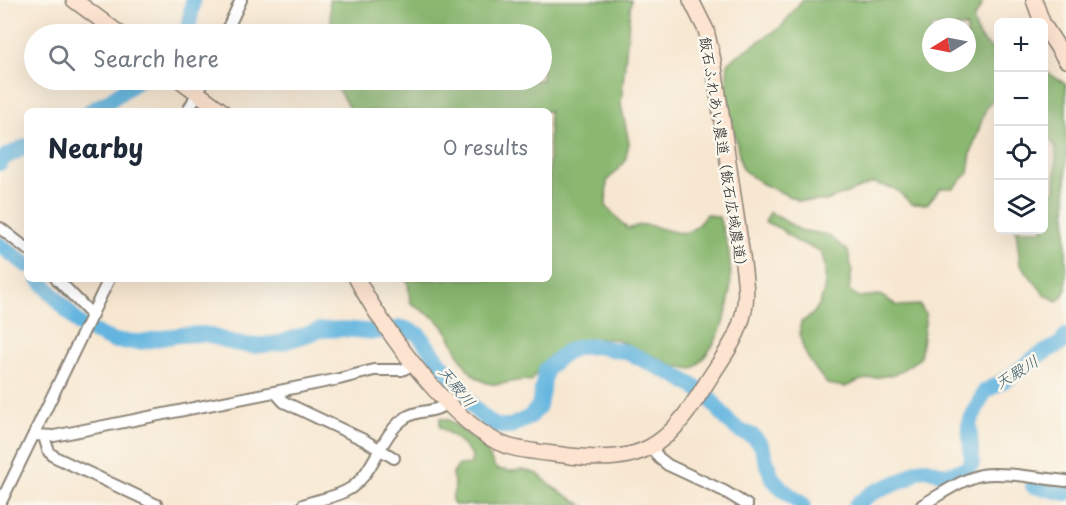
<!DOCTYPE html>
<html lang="en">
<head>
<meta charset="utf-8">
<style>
	:root { --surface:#fff; --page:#f2f2f3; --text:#1f2937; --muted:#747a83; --line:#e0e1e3 }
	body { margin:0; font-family:"Playpen Sans","Klee One",sans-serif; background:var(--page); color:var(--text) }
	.controls { position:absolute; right:18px; top:18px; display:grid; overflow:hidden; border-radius:9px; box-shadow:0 6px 24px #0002 }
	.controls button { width:54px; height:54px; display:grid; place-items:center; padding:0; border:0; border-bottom:2px solid var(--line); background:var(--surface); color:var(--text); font:30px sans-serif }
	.compass { position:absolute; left:922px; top:18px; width:54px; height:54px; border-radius:50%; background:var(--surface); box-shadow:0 6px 24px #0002; rotate:260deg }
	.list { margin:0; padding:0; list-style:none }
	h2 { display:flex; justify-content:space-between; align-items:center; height:78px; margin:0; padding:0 24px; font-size:26px }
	h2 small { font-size:20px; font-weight:400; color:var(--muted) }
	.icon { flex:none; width:33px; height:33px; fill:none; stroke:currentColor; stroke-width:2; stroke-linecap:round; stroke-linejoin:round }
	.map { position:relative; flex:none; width:1066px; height:505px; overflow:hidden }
	.search { position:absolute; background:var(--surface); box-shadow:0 6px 24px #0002; left:24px; top:24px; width:528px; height:66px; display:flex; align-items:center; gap:15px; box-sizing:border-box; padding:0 21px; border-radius:33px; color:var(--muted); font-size:22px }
	.panel { position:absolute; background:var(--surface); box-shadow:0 6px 24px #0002; left:24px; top:108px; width:528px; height:174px; border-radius:9px }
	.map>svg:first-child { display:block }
	.forest { fill:#8ab871; stroke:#536a46; stroke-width:1.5; fill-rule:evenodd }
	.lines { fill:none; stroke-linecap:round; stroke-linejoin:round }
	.river { stroke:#63b5df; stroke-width:16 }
	.street-casing { stroke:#8a8276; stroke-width:14 }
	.secondary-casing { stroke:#8a8276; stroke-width:18 }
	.street { stroke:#fff; stroke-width:10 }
	.secondary { stroke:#fde4d0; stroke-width:15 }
	.labels { text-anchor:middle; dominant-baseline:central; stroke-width:5; stroke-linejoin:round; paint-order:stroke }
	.street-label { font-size:15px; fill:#1c1c1c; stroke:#fbf7ec }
	.water-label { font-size:16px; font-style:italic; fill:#38596a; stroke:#fbf7ec }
</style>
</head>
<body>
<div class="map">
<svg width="1066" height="505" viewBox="0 0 1066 505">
	<rect width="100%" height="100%" fill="#fbf7ec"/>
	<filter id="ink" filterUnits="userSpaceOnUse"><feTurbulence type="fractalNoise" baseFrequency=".0167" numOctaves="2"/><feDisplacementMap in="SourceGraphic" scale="12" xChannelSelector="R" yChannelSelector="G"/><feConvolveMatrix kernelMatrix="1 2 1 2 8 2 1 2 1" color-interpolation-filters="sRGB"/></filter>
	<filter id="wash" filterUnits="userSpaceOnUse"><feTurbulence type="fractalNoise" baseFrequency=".008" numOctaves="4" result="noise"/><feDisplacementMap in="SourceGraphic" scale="24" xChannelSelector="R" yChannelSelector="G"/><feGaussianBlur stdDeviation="1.35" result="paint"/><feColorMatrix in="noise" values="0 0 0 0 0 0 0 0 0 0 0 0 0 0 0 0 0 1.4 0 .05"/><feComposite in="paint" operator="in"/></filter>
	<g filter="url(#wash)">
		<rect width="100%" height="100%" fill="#f7e7d1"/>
		<path class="forest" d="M329,0h130l13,5 7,-5h152l-10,104 8,39 -4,19 -18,19 -1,25 22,23c6,-2 13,-5 19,-4 26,4 41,20 59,-11l13,3c3,12 8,24 10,36 6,43 -4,87 -36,116l-18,-3 -60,-27h-24l-22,4 -21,14 -17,24c-17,-4 -30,8 -46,1 -27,-10 -28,-45 -48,-62 -9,-7 -19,-11 -27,-18l-2,-19 -2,-4h143v-168h-198l-14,-23 -1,-8h206v-46h-206l-5,-12z
			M802,0h179l1,5 -9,15 6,17 19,17v39l-12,15 -15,45 -3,21 -15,14h-12l-14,16h-15l-17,-15 -22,-6 -47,18h-27l-38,-18 -19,-14 -16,-77 2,-30 54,-36zM931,27h36v36h-36z
			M1044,71l22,13v205l-3,6 -6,6 -12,-6 -25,-31 -4,-34h28v-30l11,-10 1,-41 -12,-21z
			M770,212l30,18 28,5 20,16 4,19 -3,20 10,7 21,-2 18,11 22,-1 6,10 -6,43 -24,16 -35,6 -16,7 -18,-3c-15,-19 -31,-37 -26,-62 26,-12 28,-47 20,-71l-25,-10 -17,-13 -14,-6z
			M440,418l9,2 34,25 13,24 14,2 14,-1 14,4 16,14 29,17h-129l-2,-5 3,-13 -3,-12 7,-10 12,-1 1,-9 -15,-16 -17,-12z"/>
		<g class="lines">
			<path class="river" d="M185,34l3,-3 5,-31
				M90,111l17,-9 32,-22
				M0,163l5,-6 22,-11
				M0,245l27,20
				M39,279l42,47 32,15 27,1 39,-7 26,-1 28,9 21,3 26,-3 41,-13 22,-1 32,3 28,-4 15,6 34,44 11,18 16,17 16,13h16l19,-9 9,-11 7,-37 20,-17 13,-5 16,-1 32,6 50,24 30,19 22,27 11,9 13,5 8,9 11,33 10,11 21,16
				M972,463l-3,-40 16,-32 24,-13 25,-20 26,-14 6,-8
				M1033,486l33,7
				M856,505l16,-12 34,-14 12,-9 9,-1 18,6 22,-6 5,-6"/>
		</g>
	</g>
	<g filter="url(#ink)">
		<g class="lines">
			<g class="street-casing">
				<path id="street" d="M225,34l16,-34
					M188,111l16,-31
					M0,228l27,21
					M57,279l35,36
					M275,392l9,10 80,38 30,18
					M34,435l20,1 285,-57 35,-9h28l12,-6
					M44,437l5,15 6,5 102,48
					M652,448l7,10 9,7 56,26 23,14
					M0,504l109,-225
					M303,505c16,-6 33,-7 48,-17 24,-17 30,-54 54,-70 14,-10 29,-3 43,-16
					M922,505c18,-10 38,-25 59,-30 22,-4 62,4 85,6"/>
			</g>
			<g class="secondary-casing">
				<path id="secondary" d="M74,0l46,34
					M1034,0l8,22
					M1044,26l22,34
					M180,80l42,31
					M357,279c26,50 96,148 150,167 20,6 43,7 63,10 72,8 97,-9 134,-69 15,-25 35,-48 40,-77 4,-17 0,-37 -2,-54l-29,-196 -7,-30 -15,-30"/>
			</g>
			<use href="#street" class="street"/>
			<use href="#secondary" class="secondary"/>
		</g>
	</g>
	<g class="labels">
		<g class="street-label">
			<text transform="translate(725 155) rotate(81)">飯石ふれあい農道（飯石広域農道）</text>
		</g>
		<g class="water-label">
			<text transform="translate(1016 371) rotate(-32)">天殿川</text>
			<text transform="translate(458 386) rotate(51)">天殿川</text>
		</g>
	</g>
</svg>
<div class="controls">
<button>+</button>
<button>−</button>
<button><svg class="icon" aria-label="locate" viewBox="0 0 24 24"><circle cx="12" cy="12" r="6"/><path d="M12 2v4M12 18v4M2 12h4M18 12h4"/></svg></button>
<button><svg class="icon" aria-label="layers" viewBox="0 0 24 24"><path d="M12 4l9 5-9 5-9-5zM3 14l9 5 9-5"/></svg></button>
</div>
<svg class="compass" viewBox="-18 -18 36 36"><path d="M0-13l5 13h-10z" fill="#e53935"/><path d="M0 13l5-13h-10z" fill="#747a83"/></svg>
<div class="search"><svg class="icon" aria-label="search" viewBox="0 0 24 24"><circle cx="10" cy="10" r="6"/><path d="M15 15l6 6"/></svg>Search here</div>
<section class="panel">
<h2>Nearby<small>0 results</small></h2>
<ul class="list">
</ul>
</section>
</div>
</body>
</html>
